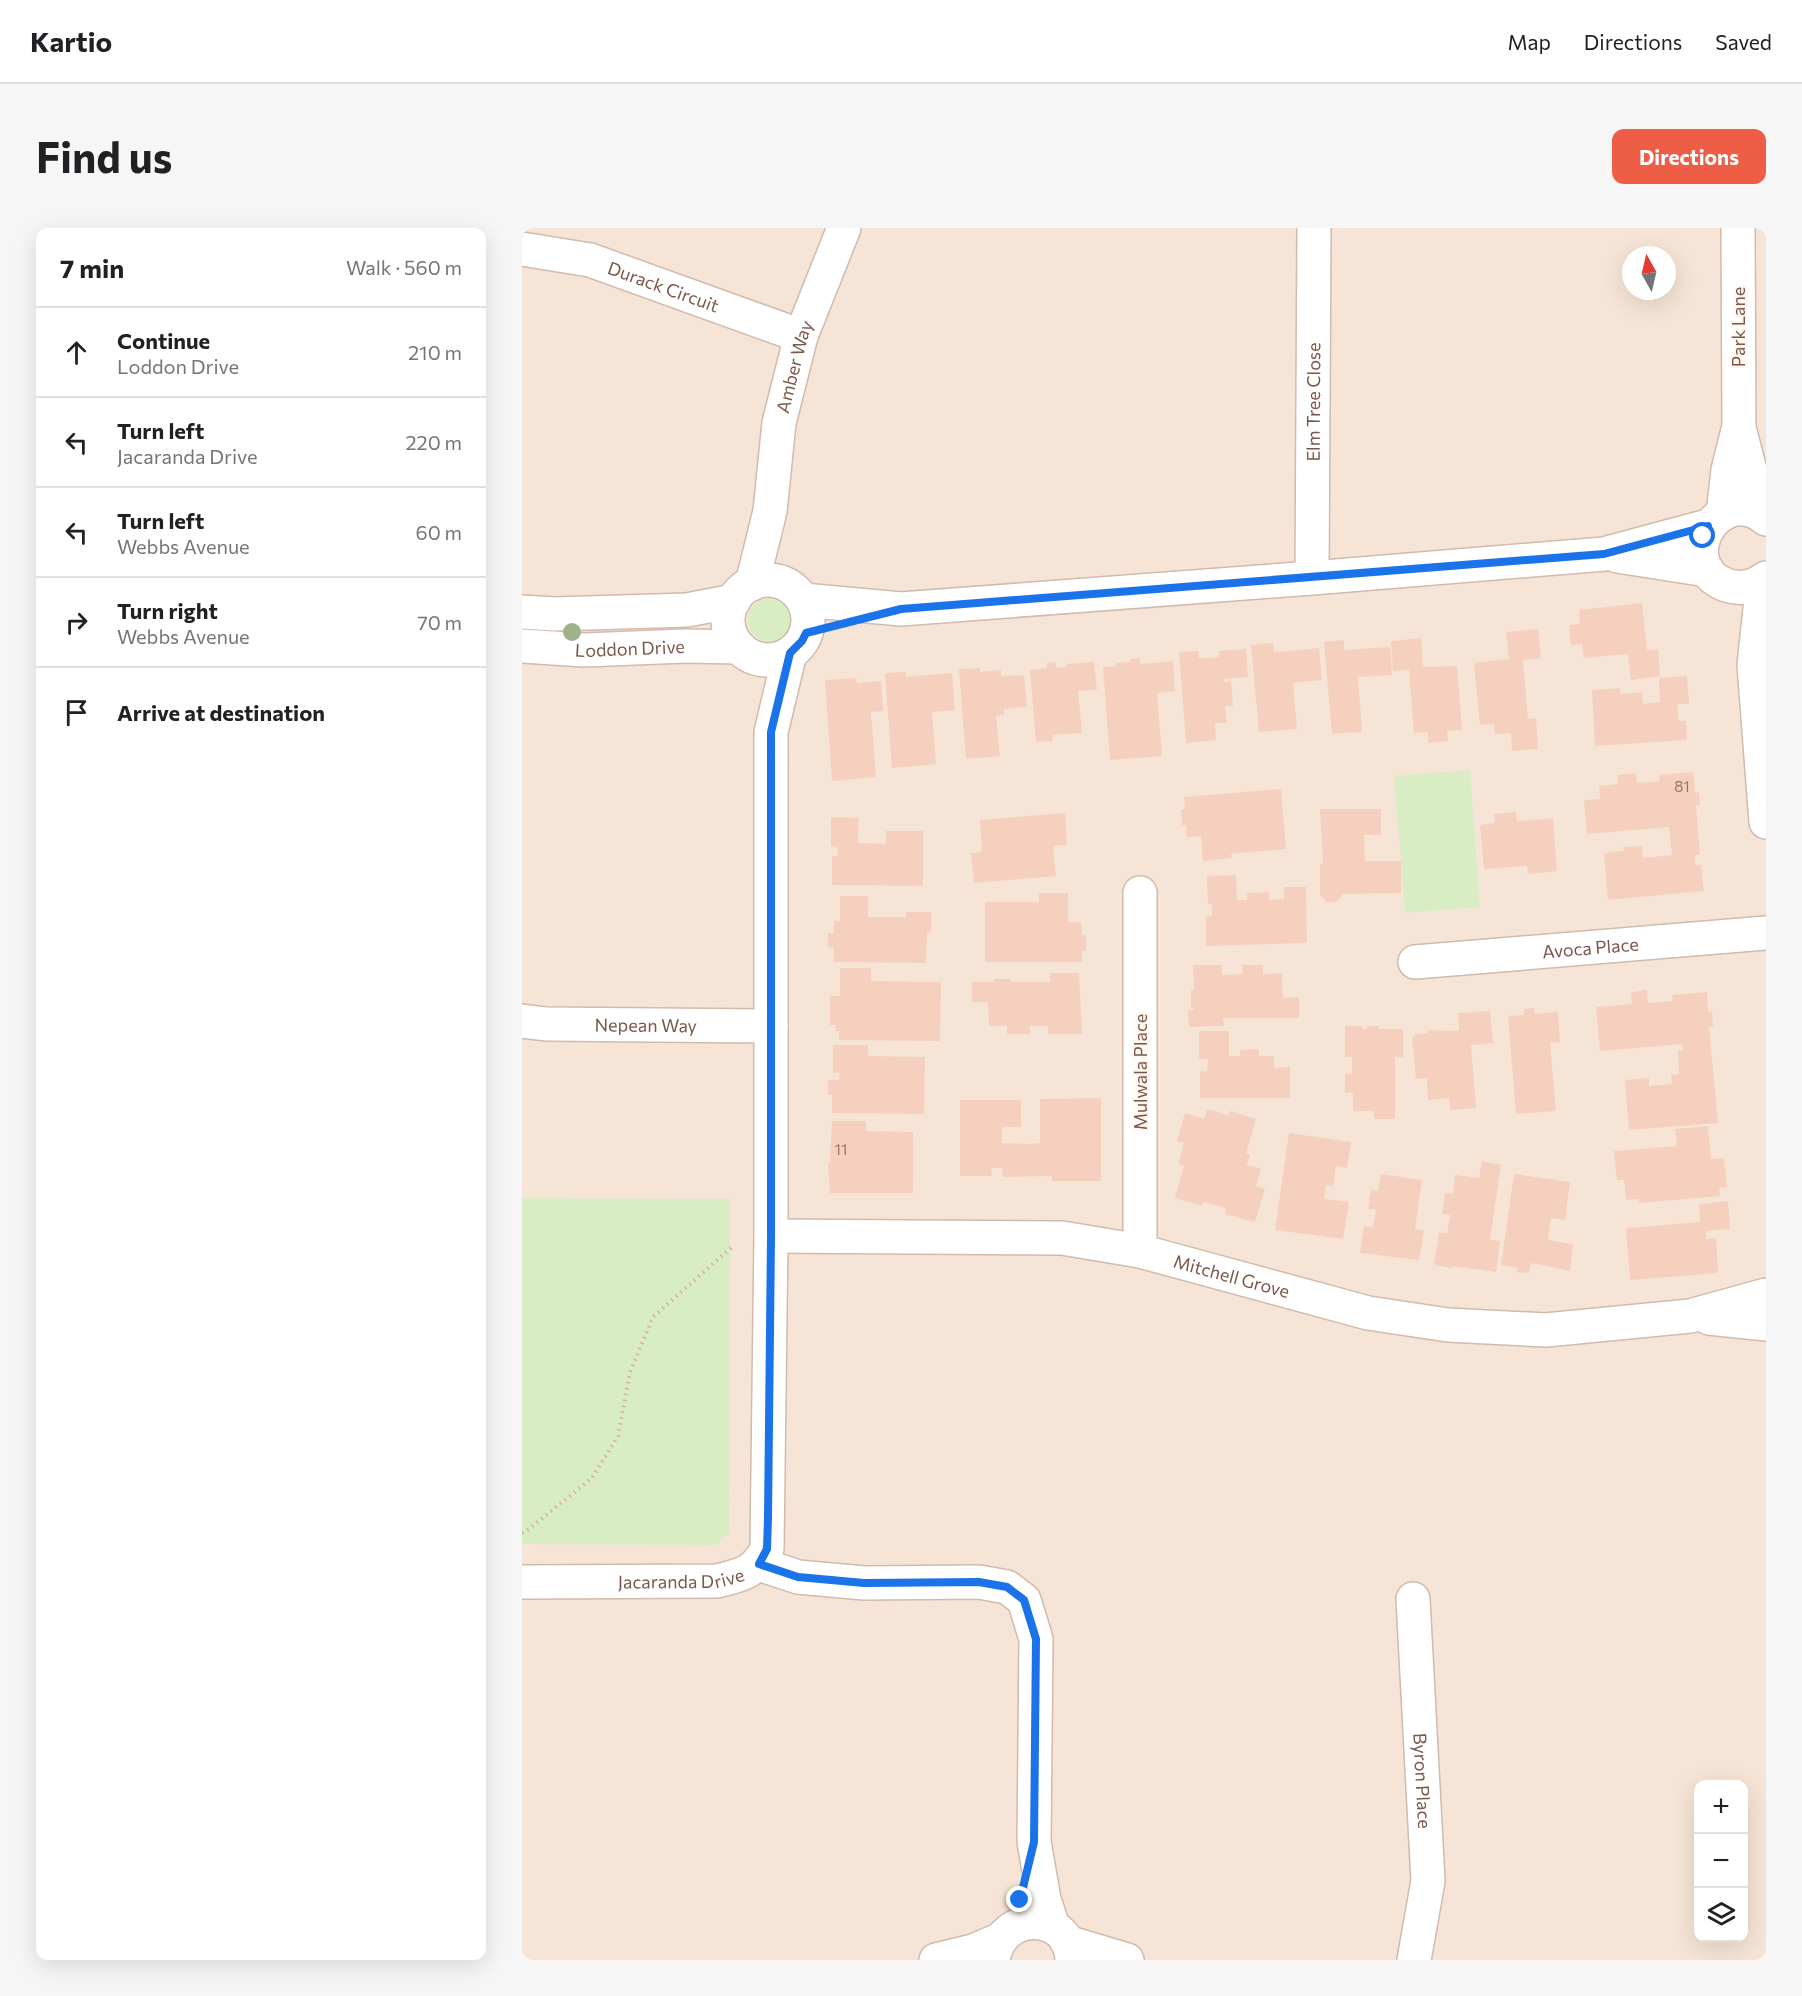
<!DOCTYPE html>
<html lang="en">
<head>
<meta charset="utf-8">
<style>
	:root { --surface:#fff; --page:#f6f6f6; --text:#202124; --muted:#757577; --line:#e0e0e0; --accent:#ee5e47 }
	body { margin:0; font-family:Commissioner,sans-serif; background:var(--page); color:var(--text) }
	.controls { position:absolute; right:18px; bottom:18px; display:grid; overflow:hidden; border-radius:12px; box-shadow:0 6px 24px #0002 }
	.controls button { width:54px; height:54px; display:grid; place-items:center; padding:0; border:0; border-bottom:2px solid var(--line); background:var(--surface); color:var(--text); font:30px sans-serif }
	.compass { position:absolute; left:1100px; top:18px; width:54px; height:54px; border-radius:50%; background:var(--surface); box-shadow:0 6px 24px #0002; rotate:352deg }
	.stop { position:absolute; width:18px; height:18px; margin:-14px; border:4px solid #1a73e8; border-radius:50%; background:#fff }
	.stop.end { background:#1a73e8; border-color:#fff; box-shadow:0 2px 6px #0008 }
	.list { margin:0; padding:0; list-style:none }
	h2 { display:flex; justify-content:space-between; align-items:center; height:78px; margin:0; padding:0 24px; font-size:26px }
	h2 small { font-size:20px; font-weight:400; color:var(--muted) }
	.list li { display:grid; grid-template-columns:39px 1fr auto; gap:18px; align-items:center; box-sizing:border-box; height:90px; padding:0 24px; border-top:2px solid var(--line) }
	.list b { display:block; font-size:22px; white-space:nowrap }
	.list p { margin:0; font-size:20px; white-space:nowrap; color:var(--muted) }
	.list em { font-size:20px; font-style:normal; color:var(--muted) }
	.icon { flex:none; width:33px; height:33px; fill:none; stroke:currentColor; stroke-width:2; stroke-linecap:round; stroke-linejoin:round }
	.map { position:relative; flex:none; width:1244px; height:1732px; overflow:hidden; border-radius:12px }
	header { display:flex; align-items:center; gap:36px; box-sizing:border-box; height:84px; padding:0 30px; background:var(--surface); border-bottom:2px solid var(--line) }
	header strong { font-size:28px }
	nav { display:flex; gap:33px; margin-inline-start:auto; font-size:21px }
	.intro { display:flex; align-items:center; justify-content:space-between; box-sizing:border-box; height:144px; padding:0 36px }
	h1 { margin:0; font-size:42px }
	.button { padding:15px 27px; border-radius:12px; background:var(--accent); color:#fff; font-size:21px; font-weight:700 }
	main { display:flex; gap:36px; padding:0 36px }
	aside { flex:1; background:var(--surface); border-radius:12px; box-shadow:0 6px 24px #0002 }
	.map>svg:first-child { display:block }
	.residential { fill:#f6e5d6; fill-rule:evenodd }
	.green { fill:#d9edc5 }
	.building { fill:#f5d0be }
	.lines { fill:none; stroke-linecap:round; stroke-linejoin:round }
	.minor-casing { stroke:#d2baad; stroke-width:36 }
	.path { stroke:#dbb2a1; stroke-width:4; stroke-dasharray:1.5 4.5; stroke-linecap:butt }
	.minor { stroke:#fff; stroke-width:33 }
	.tree { fill:#a1b18b }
	.route { stroke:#1a73e8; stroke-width:8 }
	.labels { text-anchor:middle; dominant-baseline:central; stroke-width:5; stroke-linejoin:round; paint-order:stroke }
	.number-label { font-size:15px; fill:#9a7567 }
	.street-label { font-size:18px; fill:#7b574a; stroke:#fff8f1 }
</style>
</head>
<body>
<header>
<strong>Kartio</strong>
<nav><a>Map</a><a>Directions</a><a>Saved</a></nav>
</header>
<div class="intro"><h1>Find us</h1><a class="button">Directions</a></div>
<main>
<aside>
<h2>7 min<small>Walk · 560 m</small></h2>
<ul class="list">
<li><svg class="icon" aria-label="ahead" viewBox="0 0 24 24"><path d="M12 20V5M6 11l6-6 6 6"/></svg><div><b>Continue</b><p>Loddon Drive</p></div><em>210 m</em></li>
<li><svg class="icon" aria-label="left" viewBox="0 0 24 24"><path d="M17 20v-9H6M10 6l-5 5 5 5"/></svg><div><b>Turn left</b><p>Jacaranda Drive</p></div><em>220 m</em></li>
<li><svg class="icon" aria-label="left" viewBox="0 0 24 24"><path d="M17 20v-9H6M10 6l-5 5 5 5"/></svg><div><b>Turn left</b><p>Webbs Avenue</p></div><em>60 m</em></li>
<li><svg class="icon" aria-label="right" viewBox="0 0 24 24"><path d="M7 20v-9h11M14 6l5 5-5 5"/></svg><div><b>Turn right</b><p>Webbs Avenue</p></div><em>70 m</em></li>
<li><svg class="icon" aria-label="arrive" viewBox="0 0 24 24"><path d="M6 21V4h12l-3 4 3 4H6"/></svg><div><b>Arrive at destination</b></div></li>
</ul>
</aside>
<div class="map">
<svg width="1244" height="1732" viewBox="0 0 1244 1732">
	<rect width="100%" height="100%" fill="#fef4e9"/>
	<path class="residential" d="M0,0h1244v1732h-1244zM1109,27h36v36h-36zM1176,1556h46v154h-46z"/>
	<path class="green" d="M226 392a22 22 0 1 1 44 0a22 22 0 1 1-44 0Z
		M948,542l10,137 -75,6 -11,-137z
		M0,970l208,1 -1,334 -13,12 -194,-1z"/>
	<path class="building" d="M1120,375l5,47 11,-1 2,27 -29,4 -3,-26 -44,4 -2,-14 -11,1 -2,-20 11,-1 -1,-14z
		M1016,401l3,29 -18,2 5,59 8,-1 2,31 -26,2 -1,-18 -16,1 -1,-10 -14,1 -6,-62 35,-4 -3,-27z
		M899,410l2,29 34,-1 5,64 -15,1 1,10 -20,2v-11l-14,1 -5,-63 -16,1 -2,-30z
		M822,412v10l46,-3 2,28 -34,2 4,55 -30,2 -8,-92z
		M751,415l1,9 45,-4 3,32 -29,3 4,46 -38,3 -8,-87z
		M724,421l2,28 -25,2 1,3 7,-1 2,25h-8l2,17h-12l1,17 -30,3 -7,-91 19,-1 1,7h11l9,-1v-6z
		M618,430v6l33,-3 2,30 -18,2 5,63 -52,4 -7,-93 13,-1v-3l14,-1v-3z
		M533,434l1,6 10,-1v-3l28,-2 3,28 -19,1 4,42 -30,2 1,6 -17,1 -6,-72 17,-2v-5z
		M458,440v4l21,-2v6l23,-1 3,32 -23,2v6l-8,1 4,40 -34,3 -7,-90z
		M384,444v5l46,-4 3,37 -23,2 4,52 -44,4 -7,-95z
		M1165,448l2,28h-12l2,17h7l1,19 -92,6 -3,-56 28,-2v6l22,-2 1,12 17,-2 -1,-24z
		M334,450l1,5 24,-2 2,30 -12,1 5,65 -44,4 -7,-101z
		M1171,544l2,21 4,-1 1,13h-4l4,50h-5v10h6l3,26 -96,9 -4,-47 20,-2 -1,-4 19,-1 1,12 29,-3 -3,-28 -82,7 -3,-34 16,-1 -1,-13 19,-2 -1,-9 19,-2 1,10 23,-2 -1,-6z
		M759,561l5,60 -55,5 1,4 -29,3 -2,-25 -14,1 -1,-12h-4l-1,-16h4l-1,-12z
		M798,581h61v26h-17l1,26h36v32l-60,1v3l-7,6 -8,-1 -6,-7v-31h3z
		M994,584l1,9 36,-3 4,53 -29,3 -1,-8 -43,3 -4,-44 15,-2 -1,-9z
		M543,585l2,32 -14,1 3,30 -82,7 -3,-30 11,-1 -2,-32z
		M316,589l21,1 -1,25 28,1v-13h37v55l-91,-1v-29h5l1,-9 -7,-1v-28z
		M714,647l1,25h10l-1,-7 23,-1v8l15,-1v-12h22l1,56 -101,3v-29l6,-1v-12h-4l-1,-28z
		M517,665h29v29h13l1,13h4v16h-4v11h-97v-60h54z
		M318,668h28v21h38v-5h25v21l-4,-1 -1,31 -92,-1v-14l-6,-1v-14h6v-12h6z
		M671,737h29v10l21,-1 -1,-9h21v9l19,-1 1,25 16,-1v21h-76l1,8 -35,1 -1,-17h6v-3l-3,1v-18h3z
		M318,740h31v13l70,1 -1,59 -101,-1v-9h-4l1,-6h-6v-29h10z
		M528,745h29l3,61h-34v-8h-18v8h-23v-8h-18l-1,-24h-16v-20h22v-3h17v3h39z
		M1125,762l1,13 25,-2 -1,-6 35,-3 1,20 4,-1 1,16h-4l9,96 -89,7 -4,-50 24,-2v8l23,-2 -1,-9 8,-1 -1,-23h5l-1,-7 -82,7 -4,-44 36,-3 -1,-12z
		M1012,780l1,6 23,-2 2,30 -10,1 6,68 -40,3 -8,-98 16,-1v-6z
		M968,783l3,32 -22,2 5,63 -26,2 -1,-12 -21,2 -1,-22 -11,1 -4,-42h3v-3l13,-1v-3l31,1 -1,-18z
		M823,798h17v3h5v-3h12v3h24v28h-8v62h-21v-8h-21v-18h-8v-19h7v-17h-7z
		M677,803h30v25h11v-6l19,-1v7h15v12l16,-1v31h-90v-27h7l1,-12h-9z
		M311,817h35v11l57,1 -1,57 -92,-1v-18h-4v-15h11l1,-7h-7z
		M579,870v83h-49v-5l-49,1 -1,-9h-11l1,8h-32v-76h61v27h-19v16l29,1 9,-1v-44z
		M685,881l21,6 2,-4 26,8 -10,35 4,1 -3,10 14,4 -5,17 9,3 -10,33 -30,-8 1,-6 -23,-6 -1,4 -27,-8 9,-32 -6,-2 6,-21 -7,-2 8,-28 19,6z
		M310,893h34v10l47,1v61h-83l-2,-30 2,-1z
		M1186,898l3,33 13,-1 3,29 -8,1 1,8 -81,7v-4l-13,1 -2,-20h-7l-3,-29 63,-5 -2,-17z
		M767,905l62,9 -4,26 -11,-2 -3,20 -7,-1 -2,14 25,3 -6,37 -68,-9z
		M960,933l19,4 -11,75 10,1 -4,31 -44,-6v2l-18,-3 5,-33 8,2 3,-19 -8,-1 3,-21 8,1 2,-19 24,3z
		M859,946l41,6 -7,49 9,2 -5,29 -59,-7 4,-27 9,1 3,-17 -8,-1 3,-19 7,1z
		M992,946l56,8 -5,38 -14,-2 -3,22 25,4 -3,27 -39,-8 -2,10 -12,-1 1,-4 -17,-3z
		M1206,973l2,28 -24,2v8l10,-1 2,35 -88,7 -4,-52 74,-6 -1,-18z"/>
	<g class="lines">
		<g class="minor-casing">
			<g id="minor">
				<path id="s1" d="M0,21l68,11 211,76"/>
				<path d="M1217,200l23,88"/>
				<path d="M1201,286l5,-44 11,-44 -1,-198"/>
				<path d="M1244,291c-47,-39 -95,45 -40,66 14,5 28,2 40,-7"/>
				<path d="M1095,328l90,14"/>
				<path id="s2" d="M790,350l2,-350"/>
				<path d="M1241,352l-9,85 12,157"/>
				<circle cx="246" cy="392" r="40"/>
				<path id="s3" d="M230,356l18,-73 9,-88 22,-87 43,-108"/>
				<path d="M281,372l98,9 411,-31 292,-24 104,-28"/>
				<path d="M0,384l32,2 133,-4 47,-9"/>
				<path id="s4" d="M0,418l62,4 101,-4 54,1"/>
				<path id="s5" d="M893,734l351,-29"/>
				<path id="s6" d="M0,793l24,3 225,2"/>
				<path id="s7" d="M249,1008l291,2 78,13 228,62 80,12 98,5 144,-14 76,-21"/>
				<path d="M618,1023v-358"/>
				<path d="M1187,1090l57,6"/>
				<path d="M237,1336l39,13 66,6 115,-1 28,5 17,13 12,39 -2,203 10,57 9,28"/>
				<path id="s8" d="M0,1354l195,-1c25,-6 37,-8 50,-32l4,-313v-504l19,-79"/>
				<path id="s9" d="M891,1371l15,282 -14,79"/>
				<path d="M545,1714l60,18"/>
				<path d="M414,1732l37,-9 26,-11"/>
				<path d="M471,1732c8,-52 78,-48 79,0"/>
			</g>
		</g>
		<path class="path" d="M0,1305l7,-4 63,-51 26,-42 12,-64 23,-55 80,-71"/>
		<use href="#minor" class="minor"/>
	</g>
	<circle class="tree" cx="50" cy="404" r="9"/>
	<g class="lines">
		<path class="route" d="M498,1672l14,-58 2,-203 -12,-39 -17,-13 -28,-5 -115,1 -66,-6 -39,-13 8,-15 1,-31 3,-282v-504l19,-79 12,-12 4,-8 95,-24 703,-55 104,-28 -5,10"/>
	</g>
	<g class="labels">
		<g class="number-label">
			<text x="1160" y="558">81</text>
			<text x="319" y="921">11</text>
		</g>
		<g class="street-label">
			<text stroke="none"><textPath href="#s1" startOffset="147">Durack Circuit</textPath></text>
			<text transform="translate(1216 99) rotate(-90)">Park Lane</text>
			<text stroke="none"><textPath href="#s3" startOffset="222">Amber Way</textPath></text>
			<text stroke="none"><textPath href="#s2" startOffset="176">Elm Tree Close</textPath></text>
			<text stroke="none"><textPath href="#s4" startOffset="108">Loddon Drive</textPath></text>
			<text stroke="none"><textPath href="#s5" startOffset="176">Avoca Place</textPath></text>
			<text stroke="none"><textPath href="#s6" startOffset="124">Nepean Way</textPath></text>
			<text transform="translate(618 844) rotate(-90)">Mulwala Place</text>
			<text stroke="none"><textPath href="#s7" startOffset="465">Mitchell Grove</textPath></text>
			<text stroke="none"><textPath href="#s8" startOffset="159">Jacaranda Drive</textPath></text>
			<text stroke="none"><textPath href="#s9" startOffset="182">Byron Place</textPath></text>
		</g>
	</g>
</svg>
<div class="controls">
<button>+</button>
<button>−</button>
<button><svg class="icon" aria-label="layers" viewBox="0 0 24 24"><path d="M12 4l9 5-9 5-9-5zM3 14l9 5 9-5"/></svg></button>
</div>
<svg class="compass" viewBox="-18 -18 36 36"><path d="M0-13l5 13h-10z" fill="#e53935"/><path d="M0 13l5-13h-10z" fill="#757577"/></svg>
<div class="stop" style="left:1181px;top:308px"></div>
<div class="stop end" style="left:498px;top:1672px"></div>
</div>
</main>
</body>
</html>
